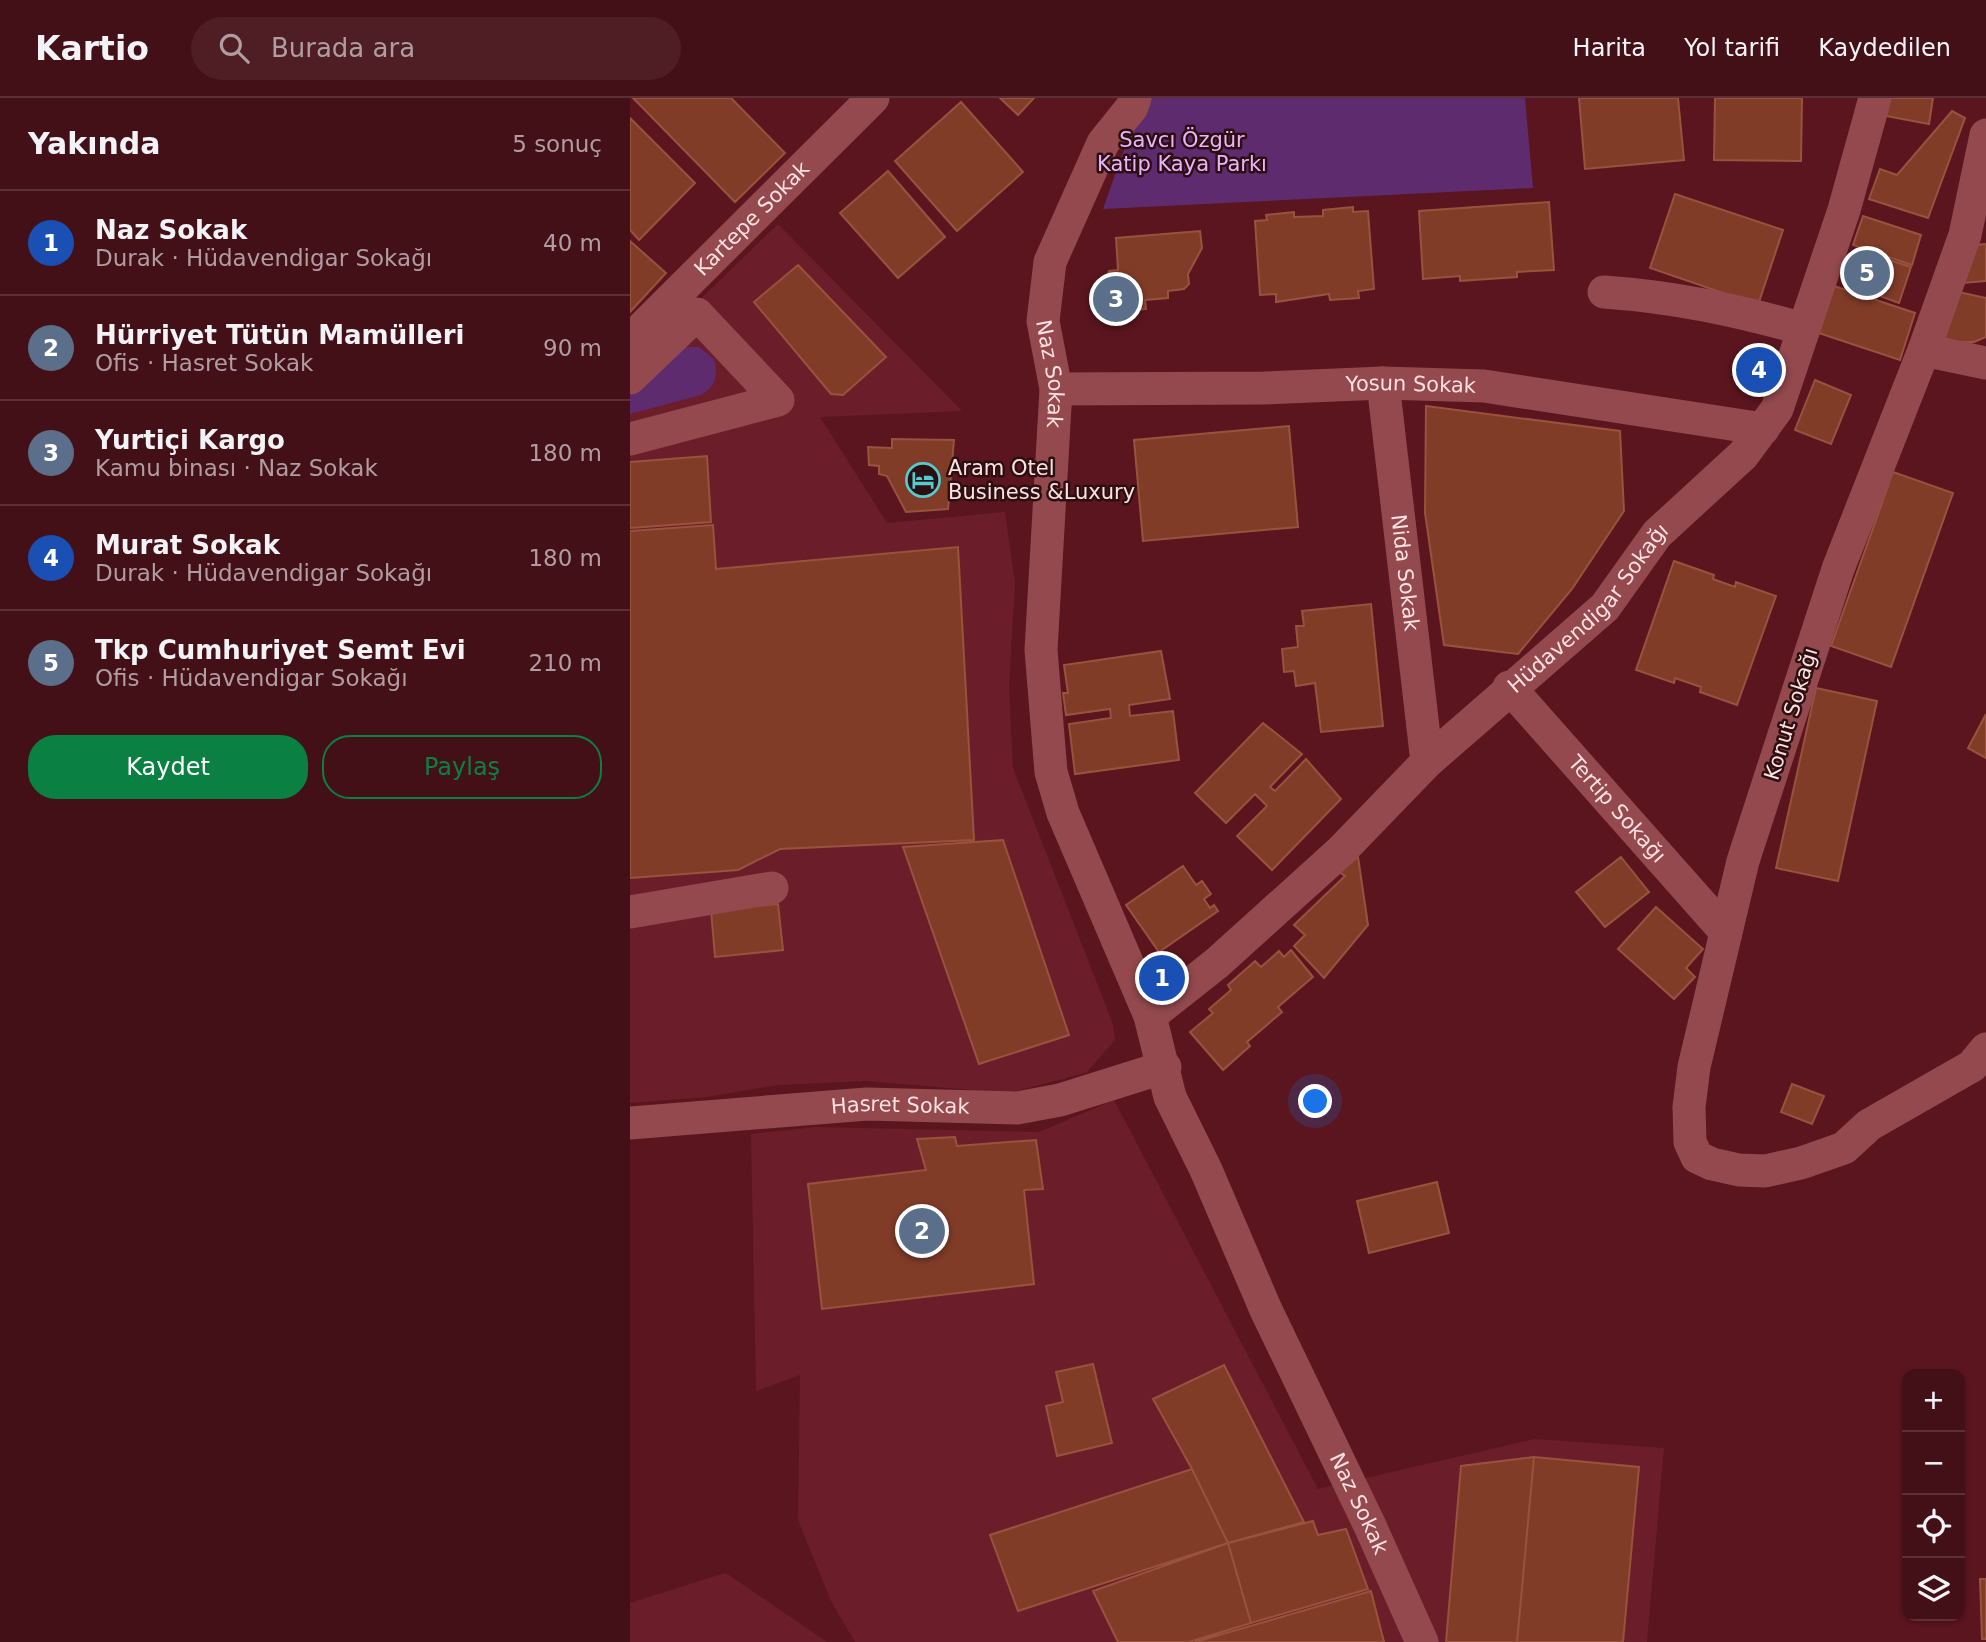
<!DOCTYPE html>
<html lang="tr">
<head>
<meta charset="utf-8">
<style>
	:root { --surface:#441017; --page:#4e1e24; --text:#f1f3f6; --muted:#af9da1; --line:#5c3036; --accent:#0b8043 }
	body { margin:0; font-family:"DejaVu Sans",sans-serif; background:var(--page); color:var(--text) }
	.controls { position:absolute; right:21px; bottom:21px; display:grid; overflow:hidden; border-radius:14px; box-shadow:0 2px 5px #0004 }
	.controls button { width:63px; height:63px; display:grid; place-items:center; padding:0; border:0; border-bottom:2px solid var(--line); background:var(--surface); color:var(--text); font:35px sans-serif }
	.you { position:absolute; left:686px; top:1004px; width:24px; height:24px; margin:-18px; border:5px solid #fff; border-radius:50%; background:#1a73e8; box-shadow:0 0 0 10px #1a73e833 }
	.badge { display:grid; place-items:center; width:46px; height:46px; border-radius:50%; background:var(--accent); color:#fff; font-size:23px; font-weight:700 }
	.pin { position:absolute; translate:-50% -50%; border:4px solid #fff; box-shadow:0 2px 7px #0006 }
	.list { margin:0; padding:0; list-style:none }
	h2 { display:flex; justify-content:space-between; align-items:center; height:91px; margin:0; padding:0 28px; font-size:30px }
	h2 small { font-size:23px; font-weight:400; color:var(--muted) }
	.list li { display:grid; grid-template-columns:46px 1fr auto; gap:21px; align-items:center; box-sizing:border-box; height:105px; padding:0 28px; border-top:2px solid var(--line) }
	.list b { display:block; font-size:26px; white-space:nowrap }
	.list p { margin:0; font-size:23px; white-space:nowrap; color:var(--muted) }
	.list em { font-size:23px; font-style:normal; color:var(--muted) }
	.actions { display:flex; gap:14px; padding:21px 28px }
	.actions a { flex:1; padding:16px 0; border:2px solid var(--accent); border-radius:28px; text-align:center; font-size:24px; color:var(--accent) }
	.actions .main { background:var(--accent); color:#fff }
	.icon { flex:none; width:38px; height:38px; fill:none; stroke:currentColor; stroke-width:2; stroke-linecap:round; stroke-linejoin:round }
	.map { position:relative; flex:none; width:1356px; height:1544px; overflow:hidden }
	header { display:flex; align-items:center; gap:42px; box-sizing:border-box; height:98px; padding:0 35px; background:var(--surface); border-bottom:2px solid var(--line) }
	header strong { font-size:33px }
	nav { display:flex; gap:38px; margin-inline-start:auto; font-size:24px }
	.search { width:490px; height:63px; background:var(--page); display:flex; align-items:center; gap:18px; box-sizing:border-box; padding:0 24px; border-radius:38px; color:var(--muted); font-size:26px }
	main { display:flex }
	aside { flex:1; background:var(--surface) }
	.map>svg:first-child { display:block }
	.built { fill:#6b1e29 }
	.green { fill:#5d2b6e }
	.building { fill:#813c28; stroke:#99523d; stroke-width:2 }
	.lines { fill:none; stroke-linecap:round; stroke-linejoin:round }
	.minor { stroke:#93494e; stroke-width:33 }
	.labels { text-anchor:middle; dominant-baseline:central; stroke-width:5; stroke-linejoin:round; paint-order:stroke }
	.park-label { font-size:21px; fill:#e8b4fb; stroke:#2d0f11 }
	.street-label { font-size:21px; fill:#fce1e1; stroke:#2d0f11 }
	.poi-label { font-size:21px; fill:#fce1e1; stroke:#2d0f11; text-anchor:start }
</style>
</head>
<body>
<header>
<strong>Kartio</strong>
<div class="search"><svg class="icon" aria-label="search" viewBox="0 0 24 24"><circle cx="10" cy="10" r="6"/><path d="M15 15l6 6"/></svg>Burada ara</div>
<nav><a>Harita</a><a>Yol tarifi</a><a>Kaydedilen</a></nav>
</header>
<main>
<aside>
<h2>Yakında<small>5 sonuç</small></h2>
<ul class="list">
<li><span class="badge" style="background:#1a4fb4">1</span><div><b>Naz Sokak</b><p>Durak · Hüdavendigar Sokağı</p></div><em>40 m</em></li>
<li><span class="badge" style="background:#5c6f8a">2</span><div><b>Hürriyet Tütün Mamülleri</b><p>Ofis · Hasret Sokak</p></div><em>90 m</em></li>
<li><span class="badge" style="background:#5c6f8a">3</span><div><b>Yurtiçi Kargo</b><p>Kamu binası · Naz Sokak</p></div><em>180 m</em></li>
<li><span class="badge" style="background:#1a4fb4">4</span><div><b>Murat Sokak</b><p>Durak · Hüdavendigar Sokağı</p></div><em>180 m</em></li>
<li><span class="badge" style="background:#5c6f8a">5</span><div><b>Tkp Cumhuriyet Semt Evi</b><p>Ofis · Hüdavendigar Sokağı</p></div><em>210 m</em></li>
</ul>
<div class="actions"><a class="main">Kaydet</a><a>Paylaş</a></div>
</aside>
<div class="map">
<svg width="1356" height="1544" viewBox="0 0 1356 1544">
	<rect width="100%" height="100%" fill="#5b151f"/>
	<path class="built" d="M148,126l184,187 -142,6 67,106 118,-11 10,70 -6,105 4,81 100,256 2,16 -29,33 -78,20 -142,-12 -88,4 -71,12 -77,6v-736z
		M484,1002l204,389 217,-50 129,9 -17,194h-792l-24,-41 -33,-81 2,-145 -44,16 -5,-257 64,-7 224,5z
		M95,1475h1l101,69h-197v-39z"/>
	<path class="green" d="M519,0h376l8,90 -430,21 24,-68z
		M54,249h15l15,12c4,16 2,28 -13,36l-71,19v-19l47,-45z"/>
	<path class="building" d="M3,0h98l54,55 -50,49z
		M370,0h34l-16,17z
		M949,0h99l6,62 -99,9z
		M1085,0h87l-1,63 -87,-1z
		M1260,0h43l-4,26 -43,-8z
		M331,4l62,70 -66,59 -62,-70z
		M1322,13l13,7 -37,100 -59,-19 11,-30 17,6z
		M0,20l65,65 -56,57 -9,-10z
		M258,73l57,66 -47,41 -58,-65z
		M1045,96l108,36 -25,75 -108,-37z
		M919,104l5,68 -37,2v5l-57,4v-5l-37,3 -4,-68z
		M723,109v5l15,-1 6,78 -16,2 1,7 -29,2 -1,-6 -53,8v-8l-16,1 -5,-74 12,-1 -1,-5 28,-3v5l29,-1v-6z
		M1233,118l58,19 -9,30 -59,-20z
		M570,133l2,17 -14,26 1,10 -5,5 -16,2v7l-23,2 1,9 -15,2v5l-24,1 -4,-29 6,-17 9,-1 -2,-32z
		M0,143l36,32 -36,39z
		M1356,146v37l-23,2 11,-38z
		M1226,151l55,18 -12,36 -55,-20z
		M168,167l88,92 -43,38 -12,-1 -77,-92z
		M1204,188l81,27 -15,47 -81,-27z
		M1324,193l32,7v39l-12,5h-20l-14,-5z
		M1185,282l36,15 -20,49 -36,-14z
		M796,308l194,25 4,80 -52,78 -54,65 -74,-9 -19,-132z
		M659,328l9,101 -155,14 -9,-101z
		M262,341l62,1 -6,69 -42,3 -19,-36 -8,-2v-8l-10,-1 -1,-18 24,1z
		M77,358l4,66 -81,6v-66z
		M1263,374l60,21 -62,174 -60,-21z
		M83,427l3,44 242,-22 16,293 -194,9 -42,21 -108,8v-347z
		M1044,463l40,14 -1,4 22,8 1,-5 40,14 -39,109 -37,-13 1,-5 -26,-9 -1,5 -38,-13z
		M741,506l12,122 -62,6 -6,-49 -19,3 -2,-15 -10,1 -2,-23 16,-2 -2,-21h8l-2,-15z
		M531,553l9,48 -41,6 1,11 43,-5 6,49 -104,14 -6,-50 42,-6 -1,-9 -44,6 -3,-22h5l-4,-28z
		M1186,590l61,13 -39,180 -62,-13z
		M1356,616v44l-18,-10z
		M633,625l39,31 -32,33 5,4 31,-32 35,40 -69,71 -35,-34 30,-30 -12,-12 -29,29 -31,-30z
		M373,742l66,195 -90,29 -76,-217z
		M728,759l10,68 -44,53 -30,-32 11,-11 -11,-10 51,-49 -6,-4z
		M991,759l28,35 -44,35 -29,-35z
		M553,768l13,19 6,-4 9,13 -7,5 6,9 4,-3 4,6 -59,41 -33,-47z
		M148,806l5,46 -68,7 -4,-47z
		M1026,809l47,42 -17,19 9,9 -21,22 -56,-50z
		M661,852l22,27 -35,30 4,5 -35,30 3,4 -27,24 -33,-38 23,-19 -4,-4 22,-19 -3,-5 27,-24 6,6 18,-16 5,6z
		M1162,986l32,12 -12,28 -31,-12z
		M325,1039l2,9 79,-6 7,49 -19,1 10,94 -212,25 -14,-125 118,-14 -9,-31z
		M807,1084l12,51 -80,20 -12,-52z
		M463,1266l19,79 -55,13 -11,-50 17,-4 -7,-30z
		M594,1267l80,157 -76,21 -36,-74 -39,-70z
		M904,1359l-17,185h-71l15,-176z
		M904,1359l105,10 -16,175h-106z
		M562,1371l36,74 -210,68 -28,-76z
		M683,1423l5,14 28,-6 22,60 -117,34 -23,-80z
		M598,1445l23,80 -62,19h-71l-25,-51z
		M1350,1481h6v60h-4z
		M741,1493l13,51h-189z"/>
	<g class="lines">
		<g class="minor">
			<path id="s1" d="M505,0l-3,9 -29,36 -53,119 -7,59 13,68 -15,261 10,122 12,41 87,203 20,81 36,73 60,140 104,216 52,116"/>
			<path d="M1356,37l-21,100 -41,115 -86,219 -95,292 -49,206 -5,40 1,35 7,15 15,7 27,6 26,1 36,-8 43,-15 25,-23 103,-59 14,-17"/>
			<path d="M974,194c71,5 132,18 200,37"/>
			<path id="s2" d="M0,242l243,-242"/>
			<path d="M1294,252l62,13"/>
			<path d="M0,280l67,-64 81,86 -148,39"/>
			<path id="s3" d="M753,285l44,379"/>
			<path id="s4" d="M426,291l208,-1 119,-5 101,3 279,43"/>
			<path id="s5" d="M879,589l216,244"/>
			<path d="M0,814l142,-24"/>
			<path id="s6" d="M520,918l67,-53 124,-112 86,-89 178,-155 52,-73 86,-79 34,-46 67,-199 31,-112"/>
			<path id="s7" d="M0,1025l237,-19 150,4 43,-8 105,-33"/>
		</g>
	</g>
	<defs>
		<g id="hotel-ring" transform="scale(1.75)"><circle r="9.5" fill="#2d0f11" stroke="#52cdcf" stroke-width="1.5"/><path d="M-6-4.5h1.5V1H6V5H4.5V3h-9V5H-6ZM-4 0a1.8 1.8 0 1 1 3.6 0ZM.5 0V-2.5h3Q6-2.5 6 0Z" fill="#52cdcf"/></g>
	</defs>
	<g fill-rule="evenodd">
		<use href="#hotel-ring" x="293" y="382"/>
	</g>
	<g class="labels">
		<g class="park-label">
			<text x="552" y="42">Savcı Özgür<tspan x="552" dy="24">Katip Kaya Parkı</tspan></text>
		</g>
		<g class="street-label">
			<text stroke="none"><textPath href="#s2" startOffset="172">Kartepe Sokak</textPath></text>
			<text stroke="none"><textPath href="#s1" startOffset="299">Naz Sokak</textPath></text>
			<text stroke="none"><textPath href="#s4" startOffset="355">Yosun Sokak</textPath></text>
			<text stroke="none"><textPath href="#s3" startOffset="191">Nida Sokak</textPath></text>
			<text stroke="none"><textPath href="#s6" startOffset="600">Hüdavendigar Sokağı</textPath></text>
			<text transform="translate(1161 616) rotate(-73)">Konut Sokağı</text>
			<text stroke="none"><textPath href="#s5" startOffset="163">Tertip Sokağı</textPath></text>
			<text stroke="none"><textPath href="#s7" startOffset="271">Hasret Sokak</textPath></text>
			<text stroke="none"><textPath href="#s1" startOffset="1494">Naz Sokak</textPath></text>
		</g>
		<g class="poi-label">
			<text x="318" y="370">Aram Otel<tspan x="318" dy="24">Business &amp;Luxury</tspan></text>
		</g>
	</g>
</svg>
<div class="controls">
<button>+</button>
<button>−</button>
<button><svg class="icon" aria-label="locate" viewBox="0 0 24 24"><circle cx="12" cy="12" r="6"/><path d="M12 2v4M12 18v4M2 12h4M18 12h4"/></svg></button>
<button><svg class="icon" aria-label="layers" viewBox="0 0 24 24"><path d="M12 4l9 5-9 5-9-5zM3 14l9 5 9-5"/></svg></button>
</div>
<div class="you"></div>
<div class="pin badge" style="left:532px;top:880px;background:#1a4fb4">1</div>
<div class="pin badge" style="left:292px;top:1133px;background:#5c6f8a">2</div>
<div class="pin badge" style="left:486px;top:201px;background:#5c6f8a">3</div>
<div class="pin badge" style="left:1129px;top:272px;background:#1a4fb4">4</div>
<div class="pin badge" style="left:1237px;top:175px;background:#5c6f8a">5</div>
</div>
</main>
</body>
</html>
